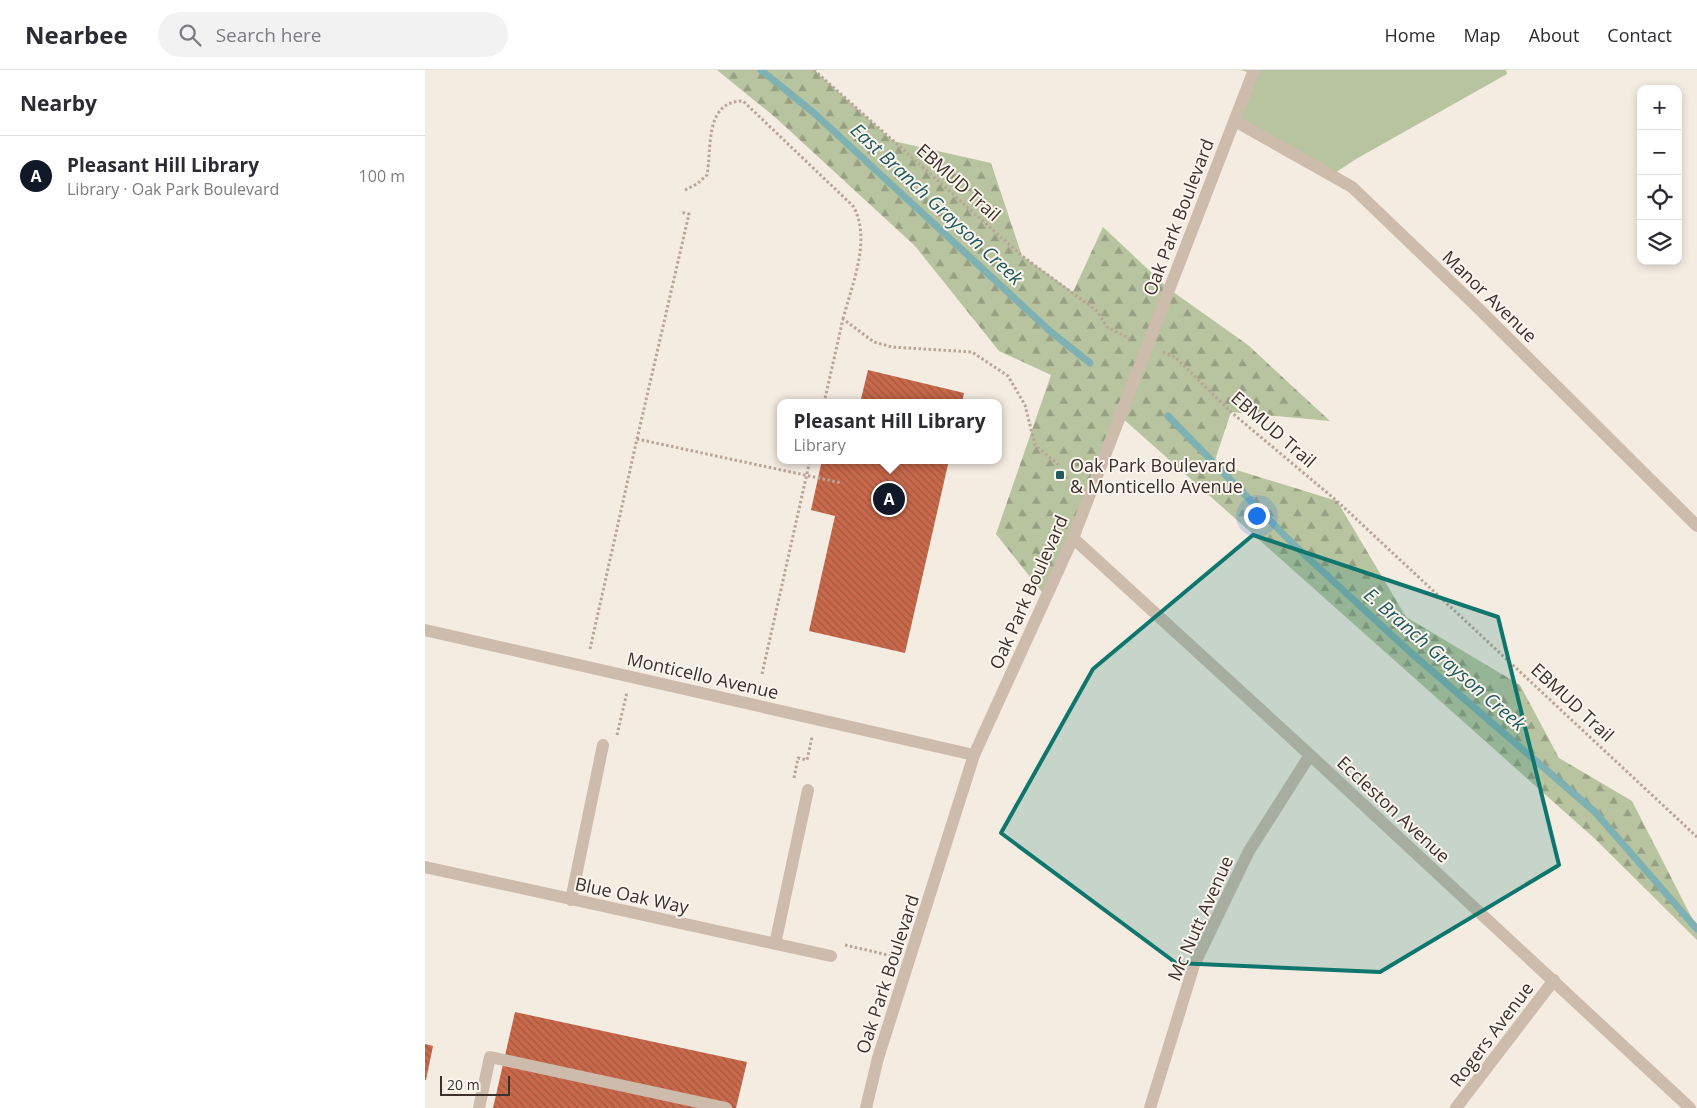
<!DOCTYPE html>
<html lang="en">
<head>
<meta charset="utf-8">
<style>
	:root { --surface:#fff; --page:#f2f2f3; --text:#2b2b33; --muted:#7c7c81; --line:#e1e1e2; --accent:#111827 }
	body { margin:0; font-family:"Open Sans",sans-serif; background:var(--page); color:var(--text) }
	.controls { position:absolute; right:15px; top:15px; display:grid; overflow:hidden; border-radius:10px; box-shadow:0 2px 8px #0003 }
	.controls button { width:45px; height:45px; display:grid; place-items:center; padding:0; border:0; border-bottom:1px solid var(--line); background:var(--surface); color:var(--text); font:25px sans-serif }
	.scale { position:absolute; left:15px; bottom:12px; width:70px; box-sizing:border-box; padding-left:5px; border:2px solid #3b302b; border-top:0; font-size:14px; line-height:18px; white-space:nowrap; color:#3b302b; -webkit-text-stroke:4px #fbf5ee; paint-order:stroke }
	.you { position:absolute; left:831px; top:445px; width:18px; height:18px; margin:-12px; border:4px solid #fff; border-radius:50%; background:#1a73e8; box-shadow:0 0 0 8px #1a73e833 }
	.badge { display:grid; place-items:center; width:32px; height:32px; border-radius:50%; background:var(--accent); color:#fff; font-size:16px; font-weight:700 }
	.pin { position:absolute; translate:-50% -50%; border:2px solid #fff; box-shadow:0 1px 5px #0006 }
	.popup { position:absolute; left:352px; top:329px; width:225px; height:65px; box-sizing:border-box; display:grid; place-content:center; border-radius:10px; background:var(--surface); filter:drop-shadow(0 1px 4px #0005); font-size:16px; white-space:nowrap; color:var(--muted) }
	.popup b { font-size:19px; color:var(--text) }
	.popup::after { content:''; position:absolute; left:50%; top:100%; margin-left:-10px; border:10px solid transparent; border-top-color:var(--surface) }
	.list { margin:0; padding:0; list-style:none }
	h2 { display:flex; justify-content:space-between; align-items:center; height:65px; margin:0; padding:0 20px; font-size:21px }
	h2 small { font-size:16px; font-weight:400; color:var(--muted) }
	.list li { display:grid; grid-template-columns:32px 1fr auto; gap:15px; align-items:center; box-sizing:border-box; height:80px; padding:0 20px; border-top:1px solid var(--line) }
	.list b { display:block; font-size:19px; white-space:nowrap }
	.list p { margin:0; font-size:16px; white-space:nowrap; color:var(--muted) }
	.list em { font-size:16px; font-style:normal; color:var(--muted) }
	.icon { flex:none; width:28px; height:28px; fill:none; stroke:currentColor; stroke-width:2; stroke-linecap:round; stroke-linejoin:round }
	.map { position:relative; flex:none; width:1272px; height:1038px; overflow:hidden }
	header { display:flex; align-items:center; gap:30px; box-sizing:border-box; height:70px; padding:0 25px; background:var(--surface); border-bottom:1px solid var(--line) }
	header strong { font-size:24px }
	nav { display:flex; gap:28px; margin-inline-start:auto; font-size:18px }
	.search { width:350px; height:45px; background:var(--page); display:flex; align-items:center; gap:12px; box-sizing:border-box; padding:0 18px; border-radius:28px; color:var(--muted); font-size:19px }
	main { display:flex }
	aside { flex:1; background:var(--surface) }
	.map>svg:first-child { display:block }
	.green { fill:#b8c4a0 }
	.forest { fill:url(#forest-firs) }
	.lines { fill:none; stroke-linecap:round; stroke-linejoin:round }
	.stream { stroke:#7fb0b2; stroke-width:7 }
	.building { fill:url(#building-back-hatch) }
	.path { stroke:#b9a596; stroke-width:3; stroke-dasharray:2.5 2.5; stroke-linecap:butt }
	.service { stroke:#cdbbac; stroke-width:12 }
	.minor { stroke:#cdbbac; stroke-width:12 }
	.tertiary { stroke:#cdbbac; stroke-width:12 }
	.marked { fill:#0f766e; fill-opacity:0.2; stroke:#0f766e; stroke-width:4; stroke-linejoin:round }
	.poi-dot { fill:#1f5a5e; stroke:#fbf5ee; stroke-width:2 }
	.labels { text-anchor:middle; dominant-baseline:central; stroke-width:4; stroke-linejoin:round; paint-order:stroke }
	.street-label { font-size:18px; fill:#3b302b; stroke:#fbf5ee }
	.poi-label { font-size:18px; fill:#3b302b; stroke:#fbf5ee; text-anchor:start }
	.water-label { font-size:19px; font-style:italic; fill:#1f5a5e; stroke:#fbf5ee }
</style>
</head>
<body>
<header>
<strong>Nearbee</strong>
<div class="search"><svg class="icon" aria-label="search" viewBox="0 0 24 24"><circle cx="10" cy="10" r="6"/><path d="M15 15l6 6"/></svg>Search here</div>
<nav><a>Home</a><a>Map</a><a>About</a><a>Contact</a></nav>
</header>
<main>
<aside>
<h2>Nearby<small></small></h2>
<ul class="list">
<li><span class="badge">A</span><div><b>Pleasant Hill Library</b><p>Library · Oak Park Boulevard</p></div><em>100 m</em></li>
</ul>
</aside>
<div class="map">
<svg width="1272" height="1038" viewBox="0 0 1272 1038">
	<defs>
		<pattern id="forest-firs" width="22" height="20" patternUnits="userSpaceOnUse" patternTransform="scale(1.25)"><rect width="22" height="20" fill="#b8c4a0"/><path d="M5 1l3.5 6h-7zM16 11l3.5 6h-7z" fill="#97a083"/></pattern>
		<pattern id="building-back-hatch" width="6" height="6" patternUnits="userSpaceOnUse" patternTransform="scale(1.25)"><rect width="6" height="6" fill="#c8694b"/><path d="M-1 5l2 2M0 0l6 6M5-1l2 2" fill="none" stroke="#a4573f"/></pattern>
	</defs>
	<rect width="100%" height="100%" fill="#f4ebe1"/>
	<path class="green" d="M815,0h266l1,4 -151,85 -24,16 -97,-54 17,-48z"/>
	<path class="forest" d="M292,0h97l79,71 98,22 31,93 51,36 30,-65 66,62 79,56 82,76 -99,-9 -17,51 123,38 69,116 114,68 39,73 73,43 65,127v12l-103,-102 -474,-422 -75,180 -49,-62 55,-159 -52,-24 -84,-105 -139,-128z"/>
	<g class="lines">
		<path class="stream" d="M336,0l53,43 237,219 39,31
			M743,346l124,127 117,108 186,161 102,117"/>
	</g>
	<path class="building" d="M443,300l96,23 -2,10h-102z
		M397,390l24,4 1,-4h102l-44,193 -96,-22 26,-115 -24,-6z
		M90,942l232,50 -11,46h-243z
		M0,974l8,2 -7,34h-1z"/>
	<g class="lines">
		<path class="path" d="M389,0l208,186 75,55 10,16 25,13
			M260,120l12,-6 10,-9c5,-26 -3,-74 36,-74l110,105c19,33 -1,78 -10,113
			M738,282l12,5 56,55 106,89 360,336
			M399,333l19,-84 31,23 18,5 80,5 36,24 17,29 10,40 25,21
			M212,369l52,-225 -9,-2
			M165,579l47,-210 205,44
			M337,604l48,-214
			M192,665l10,-43
			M369,708l4,-20 9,2 5,-23
			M420,875l47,11"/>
		<path class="service" d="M54,1038l11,-51 236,51"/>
		<path class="minor" d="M810,51l117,66 123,118 222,221
			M648,468l237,217 380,353
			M0,560l549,125
			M0,797l406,89
			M146,830l32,-155
			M350,874l33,-154
			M725,1038l44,-143 55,-114 61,-96
			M1031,1038l98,-128"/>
		<path class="tertiary" d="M441,1038l12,-50 96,-303 99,-217 181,-468"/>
	</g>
	<path class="marked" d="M828,465l245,82 61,248 -179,107 -204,-9 -175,-130 92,-164z"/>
	<rect class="poi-dot" x="630" y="400" width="10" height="10" rx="2.5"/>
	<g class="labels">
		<g class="street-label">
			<text transform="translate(534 112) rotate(42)">EBMUD Trail</text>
			<text transform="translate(753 147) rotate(-69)">Oak Park Boulevard</text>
			<text transform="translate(1065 226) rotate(44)">Manor Avenue</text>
			<text transform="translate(849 359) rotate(41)">EBMUD Trail</text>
			<text transform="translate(603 522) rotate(-66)">Oak Park Boulevard</text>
			<text transform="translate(278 605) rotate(13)">Monticello Avenue</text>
			<text transform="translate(1148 632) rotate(43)">EBMUD Trail</text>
			<text transform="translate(969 739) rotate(43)">Eccleston Avenue</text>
			<text transform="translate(207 825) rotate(12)">Blue Oak Way</text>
			<text transform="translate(775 848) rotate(-66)">Mc Nutt Avenue</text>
			<text transform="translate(462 904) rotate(-72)">Oak Park Boulevard</text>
			<text transform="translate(1066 964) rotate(-53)">Rogers Avenue</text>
		</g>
		<g class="poi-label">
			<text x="645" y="395">Oak Park Boulevard<tspan x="645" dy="21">&amp; Monticello Avenue</tspan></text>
		</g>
		<g class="water-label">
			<text transform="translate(512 134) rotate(43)">East Branch Grayson Creek</text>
			<text transform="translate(1020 589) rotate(41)">E. Branch Grayson Creek</text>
		</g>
	</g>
</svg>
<div class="controls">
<button>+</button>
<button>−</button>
<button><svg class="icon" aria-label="locate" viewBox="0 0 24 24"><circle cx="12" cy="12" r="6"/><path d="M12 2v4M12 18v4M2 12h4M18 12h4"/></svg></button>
<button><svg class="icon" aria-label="layers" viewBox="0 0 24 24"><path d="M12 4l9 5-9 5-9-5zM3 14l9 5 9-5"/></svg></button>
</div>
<div class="scale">20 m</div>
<div class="you"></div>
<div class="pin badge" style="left:464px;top:429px">A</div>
<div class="popup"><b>Pleasant Hill Library</b>Library</div>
</div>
</main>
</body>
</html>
